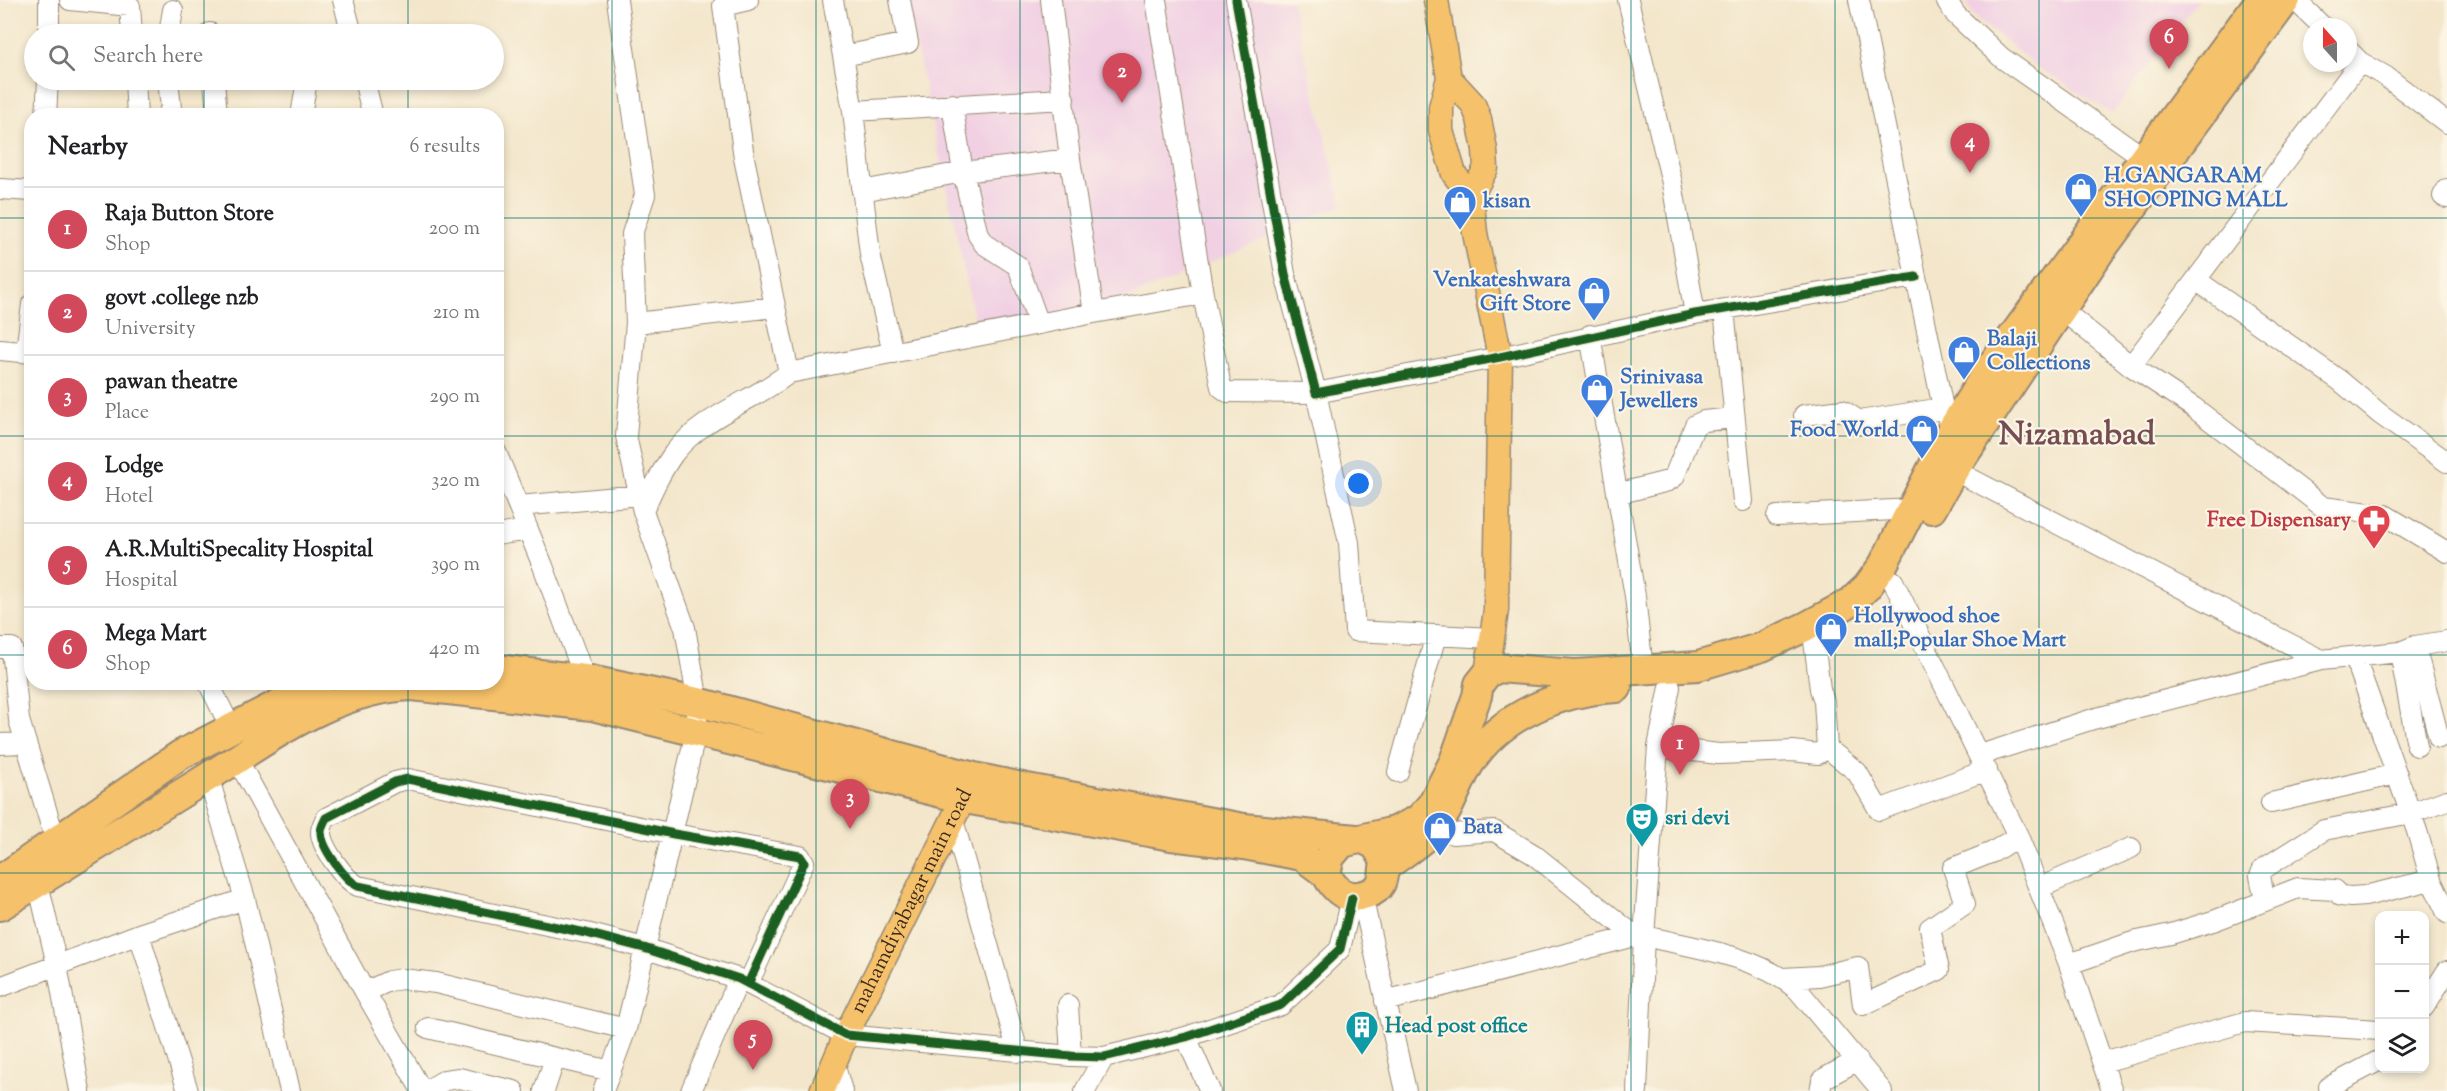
<!DOCTYPE html>
<html lang="en">
<head>
<meta charset="utf-8">
<style>
	:root { --surface:#fff; --page:#f2f2f2; --text:#202124; --muted:#757577; --line:#e0e0e0; --accent:#d1495b }
	body { margin:0; font-family:"Sorts Mill Goudy",serif; background:var(--page); color:var(--text) }
	.controls { position:absolute; right:18px; bottom:18px; display:grid; overflow:hidden; border-radius:12px; box-shadow:0 3px 9px #0003 }
	.controls button { width:54px; height:54px; display:grid; place-items:center; padding:0; border:0; border-bottom:2px solid var(--line); background:var(--surface); color:var(--text); font:30px sans-serif }
	.compass { position:absolute; left:2303px; top:18px; width:54px; height:54px; border-radius:50%; background:var(--surface); box-shadow:0 3px 9px #0003; rotate:339deg }
	.you { position:absolute; left:1359px; top:484px; width:21px; height:21px; margin:-15px; border:4px solid #fff; border-radius:50%; background:#1a73e8; box-shadow:0 0 0 9px #1a73e833 }
	.badge { display:grid; place-items:center; width:39px; height:39px; border-radius:50%; background:var(--accent); color:#fff; font-size:20px; font-weight:700 }
	.pin { position:absolute; translate:-50% -50px; filter:drop-shadow(0 2px 3px #0008) }
	.pin::after { content:''; position:absolute; top:32px; width:21px; height:18px; background:inherit; clip-path:polygon(0 0,100% 0,50% 100%) }
	.list { margin:0; padding:0; list-style:none }
	h2 { display:flex; justify-content:space-between; align-items:center; height:78px; margin:0; padding:0 24px; font-size:26px }
	h2 small { font-size:20px; font-weight:400; color:var(--muted) }
	.list li { display:grid; grid-template-columns:39px 1fr auto; gap:18px; align-items:center; box-sizing:border-box; height:84px; padding:0 24px; border-top:2px solid var(--line) }
	.list b { display:block; font-size:22px; white-space:nowrap }
	.list p { margin:0; font-size:20px; white-space:nowrap; color:var(--muted) }
	.list em { font-size:20px; font-style:normal; color:var(--muted) }
	.icon { flex:none; width:33px; height:33px; fill:none; stroke:currentColor; stroke-width:2; stroke-linecap:round; stroke-linejoin:round }
	.map { position:relative; flex:none; width:2447px; height:1091px; overflow:hidden }
	.search { position:absolute; background:var(--surface); box-shadow:0 3px 9px #0003; left:24px; top:24px; width:480px; height:66px; display:flex; align-items:center; gap:15px; box-sizing:border-box; padding:0 21px; border-radius:33px; color:var(--muted); font-size:22px }
	.panel { position:absolute; background:var(--surface); box-shadow:0 3px 9px #0003; left:24px; top:108px; width:480px; height:582px; border-radius:24px }
	.map>svg:first-child { display:block }
	.built { fill:#f1d0e3 }
	.lines { fill:none; stroke-linecap:round; stroke-linejoin:round }
	.minor-casing { stroke:#978874; stroke-width:22 }
	.major-casing { stroke:#978874; stroke-width:27 }
	.highway-casing { stroke:#978874; stroke-width:32 }
	.minor { stroke:#fff; stroke-width:20 }
	.major { stroke:#f5c16b; stroke-width:24 }
	.highway { stroke:#f5c16b; stroke-width:28 }
	.cycleway-casing { stroke:#fcf5e5; stroke-width:13 }
	.cycleway { stroke:#1b5e20; stroke-width:9 }
	.grid { fill:none; stroke:#0f766e; stroke-width:1.5; stroke-opacity:0.55 }
	.labels { text-anchor:middle; dominant-baseline:central; stroke-width:4.5; stroke-linejoin:round; paint-order:stroke }
	.shop-label { font-size:21px; font-weight:bold; fill:#366cbe; stroke:#fcf5e5; text-anchor:start }
	.health-label { font-size:21px; font-weight:bold; fill:#be3a42; stroke:#fcf5e5; text-anchor:end }
	.culture-label { font-size:21px; font-weight:bold; fill:#0d838f; stroke:#fcf5e5; text-anchor:start }
	.street-label { font-size:21px; fill:#3b2a1e; stroke:#fcf5e5 }
	.town-label { font-size:33px; font-weight:bold; fill:#754e54; stroke:#fcf5e5 }
</style>
</head>
<body>
<div class="map">
<svg width="2447" height="1091" viewBox="0 0 2447 1091">
	<rect width="100%" height="100%" fill="#fcf5e5"/>
	<filter id="ink" filterUnits="userSpaceOnUse"><feTurbulence type="fractalNoise" baseFrequency=".0167" numOctaves="2"/><feDisplacementMap in="SourceGraphic" scale="12" xChannelSelector="R" yChannelSelector="G"/><feConvolveMatrix kernelMatrix="1 2 1 2 8 2 1 2 1" color-interpolation-filters="sRGB"/></filter>
	<filter id="wash" filterUnits="userSpaceOnUse"><feTurbulence type="fractalNoise" baseFrequency=".008" numOctaves="4" result="noise"/><feDisplacementMap in="SourceGraphic" scale="24" xChannelSelector="R" yChannelSelector="G"/><feGaussianBlur stdDeviation="1.35" result="paint"/><feColorMatrix in="noise" values="0 0 0 0 0 0 0 0 0 0 0 0 0 0 0 0 0 1.4 0 .05"/><feComposite in="paint" operator="in"/></filter>
	<g filter="url(#wash)">
		<rect width="100%" height="100%" fill="#f3e6cb"/>
		<path class="built" d="M906,0h385l51,205 -248,108 -117,18z
			M1966,0h232l-86,114 -76,-48 -64,-52z"/>
	</g>
	<g filter="url(#ink)">
		<g class="lines">
			<g class="minor-casing">
				<path id="minor" d="M70,0l60,6 2,28
					M343,0l9,34
					M617,0l28,195 -13,39 4,89
					M748,0l-25,6 21,152 45,215 305,-60
					M833,0l10,56 65,-13 -8,-43
					M1051,0l19,159 24,154 109,-19 18,93 7,5 88,1 33,150 6,88 137,7
					M1156,0l47,294
					M1236,0l49,274 31,119 184,-36 195,-43 221,-37
					M1628,0l44,183 23,131
					M1859,0l84,408 13,28
					M1946,0l10,15 46,43 141,99
					M2295,0l28,27
					M210,33v1
					M49,34v-34
					M169,34l4,-24
					M2348,50l12,12 25,14 62,47
					M843,56l10,55 17,143 23,99
					M135,80l2,36
					M214,80l3,36
					M364,80l9,36
					M952,104l11,68 15,63 6,9 34,22 21,58
					M853,111l211,-12
					M46,116l2,-36
					M167,116l4,-8 -3,-28
					M301,116l6,-36
					M0,189l32,2
					M2447,189l-4,7 4,2
					M862,191l101,-19 107,-13
					M2196,280l143,100 41,34 67,48
					M1724,309l19,192
					M2061,309l70,57 62,41 130,100 62,8 62,37
					M1590,335l45,261 8,74
					M0,350l32,3
					M26,352l6,-48
					M2131,366l229,-304
					M1804,415l38,-5 17,11 84,-13
					M496,452l47,114 42,113
					M1944,465l377,195 79,-8 15,-6 32,-5
					M1617,494l51,-13 6,-4 21,-52 9,-4 30,-3
					M519,506l121,-11
					M643,511c9,-20 18,-40 31,-58 29,-37 79,-52 115,-80
					M1777,516l136,-7
					M496,535l32,-5
					M1893,581l125,255 51,128 43,127
					M2415,646l24,92
					M0,648h12l7,72 37,122
					M2400,652l17,94
					M2355,658l62,173 14,49 16,33
					M208,682l23,46
					M0,744l24,-1
					M1658,747l61,7 74,-3 25,3 9,-6 -3,-47 -4,-12 -6,-48
					M1827,748l30,24 22,38 108,-40
					M1980,755l113,-36 228,-59
					M237,759l128,233 57,99
					M1398,772l38,-137
					M208,776l37,123 45,192
					M2271,803l126,-29
					M953,820l65,232
					M1425,822l28,12 41,-3 39,23 102,82h9l14,-189 12,-60
					M38,883l19,82 23,126
					M2039,888l92,-40
					M1362,896l44,195
					M2265,901l-5,-25 3,-7 61,-39 87,-17 36,-13
					M139,934l49,157
					M2069,964l64,-22 38,-8 45,-14 82,-32 37,2 6,6 10,1 14,-1 66,-16
					M1783,978l36,-2 39,-9 5,38 76,-35 -9,-42 35,-24 -12,-36 40,-16 25,-16
					M748,984l56,-122 -4,-6 -126,-22 -266,-55 -13,3 -69,36c-2,4 -5,9 -5,14 0,15 24,48 37,54l228,47 58,15 95,31 107,56 225,21 33,1 82,-20 95,-32 59,-56 12,-51
					M0,987l139,-53 106,-35
					M365,992l24,-11 13,-2 34,4 190,46
					M1385,1001l250,-65
					M1068,1005l3,51
					M2424,1007l23,-36
					M428,1028l183,43
					M1186,1037l24,54
					M2103,1062l142,-40 135,8
					M834,1063l8,28
					M2329,1087l51,-27
					M426,1091l19,-11 14,-2 55,13
					M544,1091l11,-33
					M603,1091l23,-62 70,-297 2,-30 -13,-74 -42,-117 -17,-75 10,-113 138,-16
					M691,1091l48,-112
					M1085,1091l19,-34
					M1637,1091l7,-155c52,12 112,19 154,54l84,101
					M1820,1091l2,-10 3,-3 33,-18"/>
			</g>
			<g class="major-casing">
				<g id="major">
					<path d="M1436,0l13,78 24,26 6,15 6,31 1,18 -15,28"/>
					<path d="M1449,78l-8,29v24l13,43 17,22 4,37 25,124 -4,253 -9,64"/>
					<path id="s1" d="M822,1091l24,-56 125,-252"/>
				</g>
			</g>
			<g class="highway-casing">
				<path id="highway" d="M1932,509l22,-39 145,-217 187,-253
					M496,669l89,10 113,23 276,75 58,12 212,39 112,11
					M1363,839l12,6 10,15c-1,7 -1,16 -4,23 -3,6 -8,9 -14,11 -20,7 -32,-3 -41,-20l4,-17 12,-14 53,-12 24,-12 13,-15 22,-43 23,-65 2,-12 8,-10 11,-6 77,6 123,-8 64,-19 43,-20 46,-25 16,-15 16,-22 69,-136 36,-59 272,-370
					M1384,868c16,-13 37,-25 51,-40 16,-19 22,-44 35,-65 31,-49 91,-72 147,-75
					M0,880l180,-125 141,-73
					M0,906l237,-147c52,-35 111,-71 175,-73l180,20 373,93 206,37 73,9 58,11 24,18"/>
			</g>
			<use href="#minor" class="minor"/>
			<use href="#major" class="major"/>
			<use href="#highway" class="highway"/>
			<g class="cycleway-casing">
				<path id="cycleway" d="M1236,0l49,274 31,119 184,-36 195,-43 221,-37
					M748,984l56,-122 -4,-6 -126,-22 -266,-55 -13,3 -69,36c-2,4 -5,9 -5,14 0,15 24,48 37,54l228,47 58,15 95,31 107,56 225,21 33,1 82,-20 95,-32 59,-56 12,-51"/>
			</g>
			<use href="#cycleway" class="cycleway"/>
		</g>
	</g>
	<path class="grid" d="M204,0v34M408,0v34M612,0v1091M816,0v1091M1020,0v1091M1224,0v1091M1427,0v1091M1631,0v1091M1835,0v1091M2039,0v1091M2243,0v1091M204,80v36M408,80v36M0,218h32M496,218h1951M0,436h32M496,436h1951M0,655h32M496,655h1951M204,682v409M408,682v409M0,873h2447"/>
	<defs>
		<g id="shop-pin" transform="scale(1.725)"><path d="M0 17L-7.5 6A9.5 9.5 0 1 1 7.5 6Z" fill="#3f7fe0" stroke="#fcf5e5"/><path d="M-5-2.5h2.3a2.7 3.5 0 0 1 5.4 0H5L5.5 6h-11ZM-1.5-2.5h3a1.5 2.3 0 0 0-3 0Z" fill="#fff"/></g>
		<g id="pharmacy-pin" transform="scale(1.725)"><path d="M0 17L-7.5 6A9.5 9.5 0 1 1 7.5 6Z" fill="#e0444e" stroke="#fcf5e5"/><path d="M-2-6h4v4h4v4h-4v4h-4v-4h-4v-4h4Z" fill="#fff"/></g>
		<g id="theatre-pin" transform="scale(1.725)"><path d="M0 17L-7.5 6A9.5 9.5 0 1 1 7.5 6Z" fill="#0f9aa8" stroke="#fcf5e5"/><path d="M-5-5.5Q0-4 5-5.5V0Q5 5 0 6Q-5 5-5 0ZM-3.3-2.5H-1v1.5H-3.3ZM1-2.5H3.3v1.5H1ZM-2.8 1Q0 5.5 2.8 1Z" fill="#fff"/></g>
		<g id="building-pin" transform="scale(1.725)"><path d="M0 17L-7.5 6A9.5 9.5 0 1 1 7.5 6Z" fill="#0f9aa8" stroke="#fcf5e5"/><path d="M-4-6H4V6H1V3H-1V6H-4ZM-2.5-4.3h1.7v1.8h-1.7ZM.8-4.3h1.7v1.8H.8ZM-2.5-1h1.7V.8h-1.7ZM.8-1h1.7V.8H.8Z" fill="#fff"/></g>
	</defs>
	<g fill-rule="evenodd">
		<use href="#shop-pin" x="2081" y="189"/>
		<use href="#shop-pin" x="1460" y="202"/>
		<use href="#shop-pin" x="1594" y="293"/>
		<use href="#shop-pin" x="1964" y="352"/>
		<use href="#shop-pin" x="1597" y="390"/>
		<use href="#shop-pin" x="1922" y="431"/>
		<use href="#pharmacy-pin" x="2374" y="521"/>
		<use href="#shop-pin" x="1831" y="629"/>
		<use href="#theatre-pin" x="1642" y="819"/>
		<use href="#shop-pin" x="1440" y="828"/>
		<use href="#building-pin" x="1362" y="1027"/>
	</g>
	<g class="labels">
		<g class="shop-label">
			<text x="2104" y="177">H.GANGARAM<tspan x="2104" dy="24">SHOOPING MALL</tspan></text>
			<text x="1483" y="202">kisan</text>
			<text x="1571" y="281" text-anchor="end">Venkateshwara<tspan x="1571" dy="24">Gift Store</tspan></text>
			<text x="1987" y="340">Balaji<tspan x="1987" dy="24">Collections</tspan></text>
			<text x="1620" y="378">Srinivasa<tspan x="1620" dy="24">Jewellers</tspan></text>
			<text x="1899" y="431" text-anchor="end">Food World</text>
			<text x="1854" y="617">Hollywood shoe<tspan x="1854" dy="24">mall;Popular Shoe Mart</tspan></text>
			<text x="1463" y="828">Bata</text>
		</g>
		<g class="health-label">
			<text x="2351" y="521">Free Dispensary</text>
		</g>
		<g class="culture-label">
			<text x="1665" y="819">sri devi</text>
			<text x="1385" y="1027">Head post office</text>
		</g>
		<g class="street-label">
			<text stroke="none"><textPath href="#s1" startOffset="210">mahamdiyabagar main road</textPath></text>
		</g>
		<g class="town-label">
			<text x="2077" y="436">Nizamabad</text>
		</g>
	</g>
</svg>
<div class="controls">
<button>+</button>
<button>−</button>
<button><svg class="icon" aria-label="layers" viewBox="0 0 24 24"><path d="M12 4l9 5-9 5-9-5zM3 14l9 5 9-5"/></svg></button>
</div>
<svg class="compass" viewBox="-18 -18 36 36"><path d="M0-13l5 13h-10z" fill="#e53935"/><path d="M0 13l5-13h-10z" fill="#757577"/></svg>
<div class="you"></div>
<div class="pin badge" style="left:1680px;top:775px">1</div>
<div class="pin badge" style="left:1122px;top:103px">2</div>
<div class="pin badge" style="left:850px;top:829px">3</div>
<div class="pin badge" style="left:1970px;top:173px">4</div>
<div class="pin badge" style="left:753px;top:1070px">5</div>
<div class="pin badge" style="left:2169px;top:69px">6</div>
<div class="search"><svg class="icon" aria-label="search" viewBox="0 0 24 24"><circle cx="10" cy="10" r="6"/><path d="M15 15l6 6"/></svg>Search here</div>
<section class="panel">
<h2>Nearby<small>6 results</small></h2>
<ul class="list">
<li><span class="badge">1</span><div><b>Raja Button Store</b><p>Shop</p></div><em>200 m</em></li>
<li><span class="badge">2</span><div><b>govt .college nzb</b><p>University</p></div><em>210 m</em></li>
<li><span class="badge">3</span><div><b>pawan theatre</b><p>Place</p></div><em>290 m</em></li>
<li><span class="badge">4</span><div><b>Lodge</b><p>Hotel</p></div><em>320 m</em></li>
<li><span class="badge">5</span><div><b>A.R.MultiSpecality Hospital</b><p>Hospital</p></div><em>390 m</em></li>
<li><span class="badge">6</span><div><b>Mega Mart</b><p>Shop</p></div><em>420 m</em></li>
</ul>
</section>
</div>
</body>
</html>
